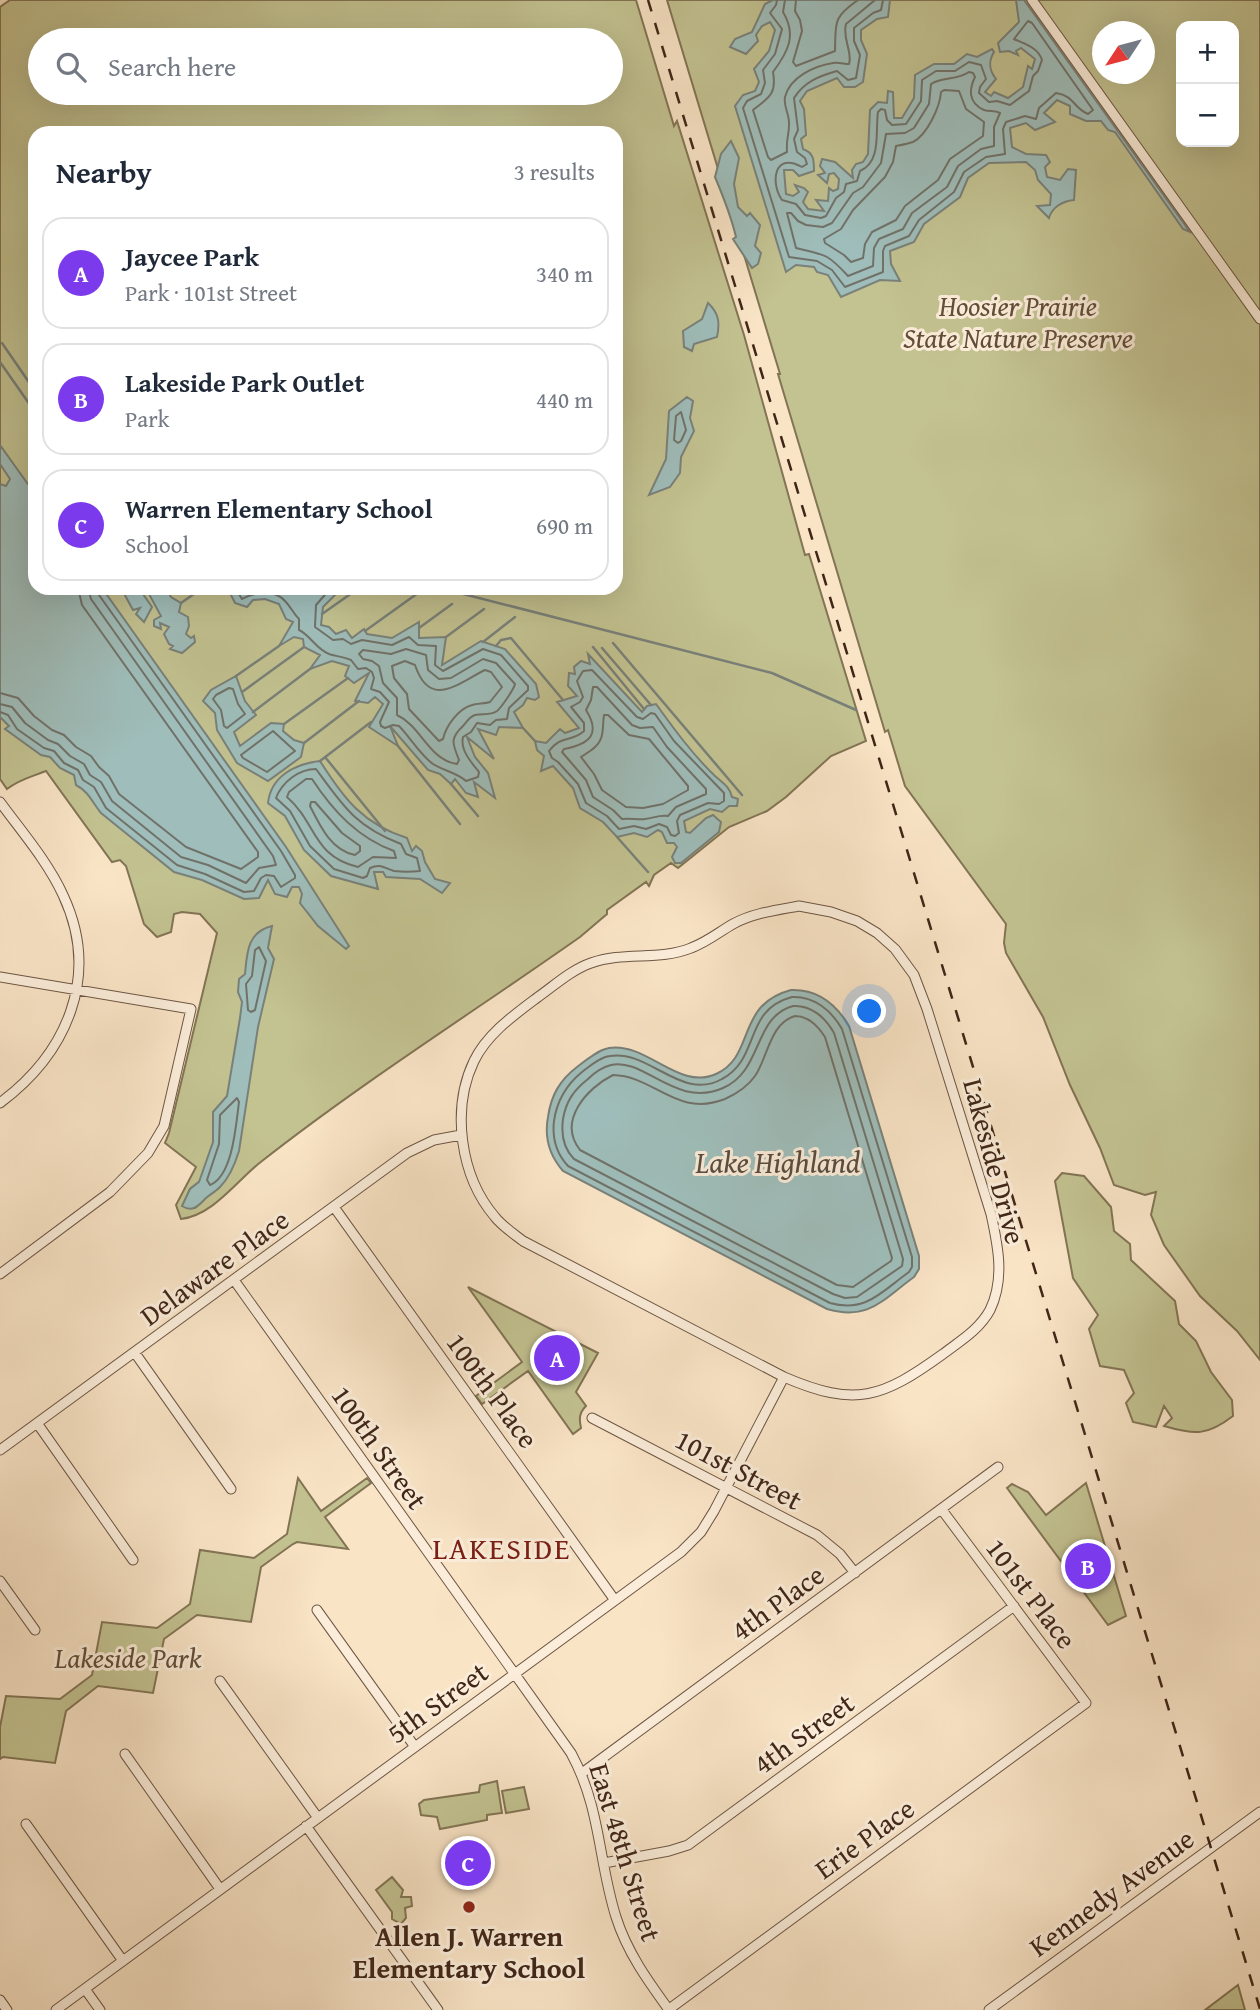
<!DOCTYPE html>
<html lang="en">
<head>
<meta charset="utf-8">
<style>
	:root { --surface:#fff; --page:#f6f6f7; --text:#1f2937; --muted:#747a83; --line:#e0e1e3; --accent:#7c3aed }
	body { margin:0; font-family:"Gentium Book Plus",serif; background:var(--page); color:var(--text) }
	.controls { position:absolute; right:21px; top:21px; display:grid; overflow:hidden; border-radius:14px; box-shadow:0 7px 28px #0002 }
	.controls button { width:63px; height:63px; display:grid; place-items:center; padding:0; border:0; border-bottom:2px solid var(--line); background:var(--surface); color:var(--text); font:35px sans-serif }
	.compass { position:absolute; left:1092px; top:21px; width:63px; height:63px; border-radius:50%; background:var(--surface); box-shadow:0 7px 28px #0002; rotate:234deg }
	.you { position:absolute; left:870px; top:1012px; width:24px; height:24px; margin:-18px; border:5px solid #fff; border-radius:50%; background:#1a73e8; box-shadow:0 0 0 10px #1a73e833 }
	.badge { display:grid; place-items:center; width:46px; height:46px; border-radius:50%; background:var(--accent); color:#fff; font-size:23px; font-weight:700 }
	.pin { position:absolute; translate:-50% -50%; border:4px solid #fff; box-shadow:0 2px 7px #0006 }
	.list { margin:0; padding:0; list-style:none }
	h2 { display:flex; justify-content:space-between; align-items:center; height:91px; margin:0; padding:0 28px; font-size:30px }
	h2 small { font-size:23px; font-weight:400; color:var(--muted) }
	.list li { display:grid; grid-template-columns:46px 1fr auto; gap:21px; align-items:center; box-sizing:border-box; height:112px; margin:0 14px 14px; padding:0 14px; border:2px solid var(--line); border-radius:21px }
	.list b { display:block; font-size:26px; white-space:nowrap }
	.list p { margin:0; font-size:23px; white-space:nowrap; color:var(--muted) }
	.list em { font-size:23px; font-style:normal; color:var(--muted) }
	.icon { flex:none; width:38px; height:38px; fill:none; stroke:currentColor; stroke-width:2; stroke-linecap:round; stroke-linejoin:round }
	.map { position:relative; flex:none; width:1260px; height:2010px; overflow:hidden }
	.search { position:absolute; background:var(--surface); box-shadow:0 7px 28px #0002; left:28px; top:28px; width:595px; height:77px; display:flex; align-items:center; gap:18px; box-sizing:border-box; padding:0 24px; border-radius:38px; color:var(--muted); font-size:26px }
	.panel { position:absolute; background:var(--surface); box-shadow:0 7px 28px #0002; left:28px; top:126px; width:595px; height:469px; border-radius:21px }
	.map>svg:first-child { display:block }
	.green { fill:#c3c291; stroke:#827454; stroke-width:2; fill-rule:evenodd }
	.water { fill:#9fbebb; stroke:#79817a; stroke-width:2 }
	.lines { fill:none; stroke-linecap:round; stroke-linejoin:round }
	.shore { stroke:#70726a; stroke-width:2 }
	.stream { stroke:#79817a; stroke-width:2.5 }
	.minor-casing { stroke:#6e5644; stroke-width:11 }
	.minor { stroke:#fbedda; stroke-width:9 }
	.rail { stroke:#402618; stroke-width:2.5; stroke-dasharray:12 12; stroke-linecap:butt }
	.poi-dot { fill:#8f2418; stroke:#fbedda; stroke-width:2.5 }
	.labels { text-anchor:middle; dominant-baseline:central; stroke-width:6; stroke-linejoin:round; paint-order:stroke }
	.park-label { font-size:28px; font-style:italic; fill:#614d36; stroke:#fbedda }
	.street-label { font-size:28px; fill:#402618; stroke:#fbedda }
	.poi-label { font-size:28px; font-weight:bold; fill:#402618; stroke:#fbedda }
	.water-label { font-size:30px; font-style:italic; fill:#584c41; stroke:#fbedda }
	.neighbourhood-label { font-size:30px; letter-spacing:2px; fill:#7a1f14; stroke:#fbedda }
</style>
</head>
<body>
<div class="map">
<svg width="1260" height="2010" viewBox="0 0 1260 2010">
	<rect width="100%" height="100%" fill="#f9e4c6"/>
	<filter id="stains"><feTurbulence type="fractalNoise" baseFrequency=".00286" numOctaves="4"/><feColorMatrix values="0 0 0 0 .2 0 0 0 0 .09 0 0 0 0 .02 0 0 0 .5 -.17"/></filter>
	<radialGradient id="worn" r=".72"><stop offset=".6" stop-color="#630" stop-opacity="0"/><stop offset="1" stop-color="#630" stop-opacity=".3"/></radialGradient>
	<path class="green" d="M10,0h626l38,126 3,-5 67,214 61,220 4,-1 57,187 -35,15 -45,41 -19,14 -38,16 -51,41 -7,-5 -17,12 -5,11 -3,-4 -39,28v4l-27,23c-105,74 -216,144 -318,224 -25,19 -48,54 -81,58l-5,-14 20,-38 -31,-24 4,-10 48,-200 -17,-19 -18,-2 -8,2 -3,18 -14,5 -13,-13 -18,-58 -6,-6 -8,2 -66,-91c-15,6 -26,8 -39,18l-7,-10v-772zM40,40h571v53h-571zM35,133h581v455h-581zM199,1182l14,9 -18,17 -12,-2 7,-17z
		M667,0h593v1360l-23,-29 -37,-35 -36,-51 -13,-30 5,-23 -11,3 -31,-10 -14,-37 -30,-63 -27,-68 -37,-64 -2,-10 2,-19 -101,-138 -17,-56 -3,2 -107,-358h2zM1181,26h53v116h-53zM1102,32h42v42h-42z
		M1062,1173l22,3 27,31 3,24 16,13 1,16 44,41 4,23 17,17 15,31 21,28 1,16c-26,20 -38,19 -69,10l8,-8 -8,-12 -8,21 -23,-5 -7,-19 8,-10 -10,-23 -24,-4 -11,-37 9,-14 -25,-37 -18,-97z
		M468,1287l130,66 -22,39 10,14c-7,7 -7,13 -5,22l-8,6 -45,-63 -46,33 -6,-8 46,-34z
		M298,1478l23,33 46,-33 4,5 -46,34 23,32 -51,-7 -4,2 -32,23 -10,55 -54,-7 -33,24 -11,54 -55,-7 -32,25 -11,52 -52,-6 -3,2v-32l6,-31 54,3 32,-24 10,-53 55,6 33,-24 10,-54 54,8 33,-24z
		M1086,1483l40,133 -18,9 -101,-137 5,-4 16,8 18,23z
		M497,1781l5,32 -15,2v5l-47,9 -3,-12 -16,-2 -2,-11 5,-4 55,-8 1,-7z
		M524,1787l5,22 -23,4 -4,-22z
		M392,1877l11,13 -2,7h10l1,9 -7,2 1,10 -5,6 -9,-5v-7l-16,-22z
		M1238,1985l7,25h-40z"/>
	<path class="water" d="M773,0h117l-2,17 -11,2 -16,11v10l6,14 -4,28 -8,5h-11l-7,-9 -30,13 -7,10 4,8 2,26 -5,4 2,10c11,4 11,11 11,22l-15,5 -6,-6h-9l2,24 7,2 6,-4 -4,-7 9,3 4,4 -5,10 5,7 16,2 -8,-11 12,1 1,-13 4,3 5,-2 1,-10 -5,-6 -5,1 -2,9 -9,-8 7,-2 -5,-7 2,-7 13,3 18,16 -1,-8 4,-6 7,-2 5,-8 2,-44 8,-8 9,1 1,-12 5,1 1,26h8l12,-20 1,-23 19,-11h20l13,-10 10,3 15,-8 2,3c-6,10 -5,18 2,27l-11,13 6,4 3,-4 14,6 15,-11 5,-21 4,3 3,-10 -14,-11 -5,3 2,4 -9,-4 -9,1 -2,-9 21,-21 -3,-22h8l166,232 -7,-3 -68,-97 -7,-2 -7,-9h-15l-16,-7v-8l-13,-6 -13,13 11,9 -20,8 -9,-7 -16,5 2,19 14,7 20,1 4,7 -5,5 2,10 13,3 8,-11 8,1 -2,30c-11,1 -22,7 -25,18l-12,-12 13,-1 1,-11 -13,-14 -3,-10 -9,-8 -37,1 -21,15 -8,19 -36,27 -10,18 -24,9 1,13 9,17 -20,-1 -39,17 -13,-22 -11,-3 -3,-5 -18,-2 -10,7 -51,-166 8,-11 12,-4 4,-9 -5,-13 15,-18 6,-21 -5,-8 -8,4 -6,9 2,6 -12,13 -16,-7 5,-8 17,-7 13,-28z
		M731,141l8,17 -5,26 4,23 9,9 3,-3 10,12 -5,21 6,7 -3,11 -6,4 -19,-29 3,-2c-5,-21 -13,-41 -21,-60l6,-23z
		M708,303c11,10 12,20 9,34l-23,7 -2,7 -8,-4 -1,-16 19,-12z
		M687,397l6,4 -3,17 4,13 -13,26 -1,16 -10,14 -21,8 17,-36 3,-48z
		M0,445l35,49v94h67l184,259 63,99 -3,3 -28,-23 -18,-23 2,-9 -3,-7h-7l-5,10 -12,-3 -7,-14 -9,18 -15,1 -42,-19 -28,-8 -73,-59c-9,-11 -12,-21 -25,-28l-2,-10 -14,-7 -10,-11 -9,-2 -36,-26 4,-3 -9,-9v-233l6,2 4,-7 -10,-15z
		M121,588h45l5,9 10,6 -2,9 9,5 1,9 -3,8 5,4 3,-2 1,6 -13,11 -12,-4 3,-3 -4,-2 -5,-10 5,-7 -9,-4 1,6 -7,-3v-6l7,-4 -12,-22 -8,-3 11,16 -8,15 -8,-8 4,-6 -7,2z
		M338,588l-2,6 -13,13 -2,18 8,2 7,7 10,-4 6,8 12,-9 3,5 25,4 27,-16v16l27,-1 -4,28 39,-24 24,8 31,35 3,13 -4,3 -8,-2 -4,7 -9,7 9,16 -24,-1 -3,8 -18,-6 16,30 -27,-22 8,20 13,16 7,25 -21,-16 4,15 -12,-4 -11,-14 -4,5 -11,-10 -12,-4 -38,-44 8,20 -29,-19 14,-23 -8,-7 -7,6 -13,-2 14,-28 -15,10 -9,-7 4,-10 -17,-5 -22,8 10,-14 -16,-8 -1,-8 -9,-2 -15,9 14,-24 -7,-3 -7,-15 -14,-5 -12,1 -6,7 -12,-4 -5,-10 -8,-3 -5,4 -16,-5z
		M588,654l54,58 5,-6 9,-2c18,25 37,51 59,72 8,7 15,11 17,21l6,2 -1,7h-8l-7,6 -12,-3 -26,12 2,11 4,1 16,-15 7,-3 8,7 -2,10 -38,31h-6l-3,-6 5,-10 -3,-4h-7l-5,-11 -4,-2 -11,7 -13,-4 -17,4 -14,-15 -23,-14 -7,-20 -20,-22 -12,5 3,-15 -7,-6 -2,-9 11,2 14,-14 5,4 14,-5 -22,-26 20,-6 -9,-10 1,-13 6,1 -1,-7 7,-6 9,3z
		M236,676l9,25 11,14 -22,17 6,14 31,-23 13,1 -1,7 11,9 10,3 -3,14 -33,24 -31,-18 -20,-33 -2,-17 -12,-12 8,-11z
		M320,761c24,38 43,63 87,77l5,13 4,-5 6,5 3,11 10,17 15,4 -8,10 -22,-14 -34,-2 -3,-5h-9l4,17 -47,-13 -27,-26 -19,-34 -17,-13c3,-27 27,-39 52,-42z
		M272,926l-4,22 6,11 -16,68 -19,124c-4,13 -10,27 -19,36 -4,4 -9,7 -14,11 -7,7 -13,15 -24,8l8,-17 9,-7 14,-40v-30l14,-16 13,-78 2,-16 -4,-10 1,-13 6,-5c2,-21 2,-42 27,-48z
		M791,990c26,-1 45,14 58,36l70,230v13l-5,8c-32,23 -45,44 -87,32l-264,-138c-14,-16 -19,-33 -15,-54 3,-22 12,-37 29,-50 9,-7 21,-17 32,-19 38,-6 70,43 107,26 40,-18 19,-69 75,-84z"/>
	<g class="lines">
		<path class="shore" d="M777,0l-1,5 -6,8 12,16 -7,25 -12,16 2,13 -4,11 -14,7 -4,7 46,149 28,4 15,9 13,17 38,-15v-21l2,-5 24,-10 10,-16 35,-28 10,-20 22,-15 19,-3 -2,-25 3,-7 19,-6 11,3 3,-11 17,-15c19,3 17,15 32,21l5,-4 -61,-87 -4,-2 -14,18c10,5 24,8 28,21l-4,11 -5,5 -4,15 -19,14 -13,-4 -8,1 -10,-9 1,-6 6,-8 -5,-14 -12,-3 -14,9h-19l-14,9 -1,21 -15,23 -14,1 -5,-5 -2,-10 -4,-1 -3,3c-3,20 4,49 -18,59l-3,10 -11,3 -2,8 -8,6 -10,18 -5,2 -16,-3 -9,-11 -14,-4c-12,-17 -8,-49 20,-33l5,-3 -2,-6 -8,-6 -3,-13 4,-9 -4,-32c10,-16 25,-22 43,-27l11,9 8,-2 4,-23 -6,-14v-13l19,-15 8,-3 2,-10
			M785,0l-2,12c14,23 5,40 -10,60 4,23 -5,26 -20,38l15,47 3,3 16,-8c-1,-14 2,-16 2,-27 1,-10 -6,-19 -4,-28 5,-20 29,-31 48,-34 6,-1 11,1 16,1 4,-13 -7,-24 -3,-40l29,-24
			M796,0l-1,11 5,9 2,11 -9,31 3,4 39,-15c1,-28 -3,-33 23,-51
			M969,72l4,1 2,4c-6,12 -7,26 9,33 7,2 10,0 16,3l-6,14v19l-13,3 -23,17 -11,21 -35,26 -9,16 -24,10 -5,9 -1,18 -25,10c-21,-23 -23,-21 -52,-28l-9,-35h4l7,8 8,4 17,2 9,-4 21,-30 10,-6 18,-24 5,-29 19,-1 9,-5 15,-24 2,-20c12,-8 25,-3 38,-12z
			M944,90l15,1 7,18 18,13 -1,14 -33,23 -12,21 -33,26 -9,14 -24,12 -7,12 -2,14 -12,4 -7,-7 -19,-12 -1,-4 17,-10 12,-19 32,-33 8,-15 3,-16c5,-1 11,-2 17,-4 14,-7 27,-35 28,-50z
			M681,412l5,18 -5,11 -3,2 -4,-3 2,-24z
			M235,588l7,11c12,-7 32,-10 43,2 6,6 8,12 14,18v11c11,5 17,19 30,24 6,2 15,3 22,6l7,9 8,-1 6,4 2,6 -3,11 9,3 9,10 -9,20 1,4 4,2 8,-3 6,1c11,11 21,29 34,38 11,7 23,8 33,17l12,-4 1,-5c-8,-10 -19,-22 -16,-35l8,-5 6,-9 13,2 6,-5 11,-1 2,-11 19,-18v-4l-27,-31 -18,-6 -40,22 -8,-6 1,-19 -18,-1 -9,-8 -17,8 -30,-5 -11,4 -8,-5 -10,1 -18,-13 1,-22 15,-17
			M406,649l20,6 2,15 11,9 12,-1 32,-19 13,4 19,21c-1,5 -14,24 -18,27 -7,5 -14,2 -22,4 -6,2 -8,7 -12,11 -14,13 -10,18 -4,34l-2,4c-28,-4 -36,-38 -60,-49v-17l-14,-15 -4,-17 -7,-5 -9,-2 -4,-5 4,-4 28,4z
			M405,661l10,4c15,45 43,18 70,5l6,2 11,15 -12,15c-6,2 -12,1 -18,3 -14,4 -26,21 -29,34l-4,2 -30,-32 -2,-15 -13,-16 -2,-12z
			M592,670l45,47 6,2 8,-6 4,1 19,27 50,52v8l-5,3 -11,-1 -28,12 -3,6 2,12 -4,3 -4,-1 -4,-8 -8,-3 -13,5 -12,-3 -15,3 -12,-13 -21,-13 -8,-19 -20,-22 -6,-4 -3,-7c13,-17 22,-8 35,-20v-8l-13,-16 9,-5 3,-5 -6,-16 6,-10z
			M593,687h4l35,38 8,3 13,-1 14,20 39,42v5l-30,13 -8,9c-10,-1 -14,2 -23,3 -5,1 -16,-1 -23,0l-9,-9 -20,-13 -7,-17 -24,-28 2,-3c26,-5 37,-15 22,-39l5,-10z
			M229,688l4,1 5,15 7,10 -18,14 -3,-2 -3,-16 -8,-11 3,-4z
			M0,693l18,5 16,18 18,14 12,5 12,12 15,9 8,11 10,9 10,18 67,53 55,22 17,-12v-5l-176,-247 -4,-17
			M0,704l12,3 13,16 23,17 10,4 12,12 14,8 6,11 11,7 11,19 69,56 27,8 38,18 13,-15 17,-3 -3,-9 -182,-257 -3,-11
			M0,712l8,3 9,14 27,19 10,3 10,12 14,7 5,10 11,7 12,21 71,57 28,9 39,18 10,-1 7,-13 5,-3 8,1 7,11 14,-9v-3l-14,-24 -182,-256 -2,-7
			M604,715h4l21,20 20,4 39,47v4l-25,14 -20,4 -17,-1 -24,-17 -8,-16 -13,-17c4,-3 10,-6 14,-10 10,-9 7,-20 9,-32z
			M273,731l22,20 -28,21 -24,-14 -2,-3z
			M316,769c27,37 40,58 85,75l5,10 11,4 3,13c-8,1 -18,1 -26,0 -10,-3 -13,-8 -24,-3l-3,8 -4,2 -29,-9 -24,-23 -20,-35 -14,-13c6,-16 23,-29 40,-29z
			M306,779h6c21,32 46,59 82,72l2,7 -23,-1 -15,10c-46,-11 -41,-44 -71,-70l2,-5z
			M311,802h4l27,31 18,13v5l-5,4c-24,-5 -35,-29 -45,-49z
			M259,947l7,14 -11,49 -4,2 -3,-2 -2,-26 6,-8 3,-26z
			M792,997c22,-1 39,13 50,32l70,228v10l-3,5c-28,20 -43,41 -79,31l-262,-137c-12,-13 -16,-28 -14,-45 3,-21 12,-36 28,-49 8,-6 18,-15 28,-16 38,-7 72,46 112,23 39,-21 21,-69 70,-82z
			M793,1006c18,-1 32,11 41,27l69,226 -1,7 -45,31 -12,1 -12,-4 -259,-135c-11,-11 -13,-25 -11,-40 3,-18 11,-29 25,-40 6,-6 15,-12 23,-14 33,-8 65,44 112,23 40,-17 30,-71 70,-82z
			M795,1016c13,0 23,10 30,21l67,221 -1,3 -38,26 -16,-2 -257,-135c-23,-29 7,-62 33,-75 42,1 63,43 112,24 11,-5 23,-13 30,-23 13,-19 15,-53 40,-60z
			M237,1098l2,4c-3,22 -6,74 -29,83l-3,-5 12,-36 1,-29z"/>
		<path class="stream" d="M2,343l33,48
			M0,362l35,50
			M440,588l332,85 84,37
			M181,603l20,-14
			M322,614l37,-26
			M419,628l33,-24
			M365,631l53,-38
			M446,637l38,-28
			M483,642l32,-25
			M613,643l129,152
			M496,646l5,-6 10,-2 52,62
			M593,647l51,62
			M602,648l49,57
			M236,676l43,-30
			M242,692l62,-45
			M253,712l57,-43
			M284,724l64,-46
			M523,728l12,13
			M304,743l55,-42
			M398,746l62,78
			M325,757l60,74
			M320,761l51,-39
			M451,784l27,32
			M617,837l31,35"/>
		<g class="minor-casing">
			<path id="minor" d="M1032,0l228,319
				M0,802c22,30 48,60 63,93 38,81 4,158 -63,208
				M799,906l32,6 26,9 20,12 18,16 19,26 13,34 64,205c7,32 14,65 -1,96 -11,20 -30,31 -47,44 -61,44 -87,54 -159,23l-261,-136c-9,-7 -21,-15 -28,-24 -35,-41 -44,-108 -21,-156 13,-27 40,-46 64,-64 17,-12 33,-27 53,-34 33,-12 68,-2 100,-15 16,-6 28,-16 42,-24 20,-11 44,-14 66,-18z
				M0,977l191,32 -27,117 -16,27 -38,39 -110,82
				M334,1207l280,392
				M234,1280l337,473c30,55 27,107 45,164 11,35 32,64 53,93
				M135,1353l96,136
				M592,1418l225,117 23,19 15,19
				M37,1423l96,137
				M0,1450l407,-297 27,-13 27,-5
				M0,1581l35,49
				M317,1610l98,137
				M220,1681l98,137
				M125,1754l95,135
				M582,1773l416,-306
				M26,1824l97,137
				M306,1826l132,184
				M604,1863l65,-12 19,-6 326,-239
				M85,1989l15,21
				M0,2000l7,10
				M56,2010l625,-458 20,-20 13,-21 70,-134
				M668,2010l418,-307 -144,-193
				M989,2010l271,-198"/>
		</g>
		<use href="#minor" class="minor"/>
		<path class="rail" d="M648,0l612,2009"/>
	</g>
	<circle class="poi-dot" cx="469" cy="1907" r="7"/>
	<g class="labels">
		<g class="park-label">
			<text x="1018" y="305">Hoosier Prairie<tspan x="1018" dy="32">State Nature Preserve</tspan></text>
			<text x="128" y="1657">Lakeside Park</text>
		</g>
		<g class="street-label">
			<text transform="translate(995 1161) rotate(75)">Lakeside Drive</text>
			<text transform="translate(214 1267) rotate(-36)">Delaware Place</text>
			<text transform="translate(493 1390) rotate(54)">100th Place</text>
			<text transform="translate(380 1447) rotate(55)">100th Street</text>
			<text transform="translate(739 1469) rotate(28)">101st Street</text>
			<text transform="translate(1032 1593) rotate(53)">101st Place</text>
			<text transform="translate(777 1602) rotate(-36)">4th Place</text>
			<text transform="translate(437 1702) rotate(-36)">5th Street</text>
			<text transform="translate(803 1733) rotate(-36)">4th Street</text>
			<text transform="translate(864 1838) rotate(-36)">Erie Place</text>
			<text transform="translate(626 1852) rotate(73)">East 48th Street</text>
			<text transform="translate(1111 1892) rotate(-36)">Kennedy Avenue</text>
		</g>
		<g class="poi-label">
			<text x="469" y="1935">Allen J. Warren<tspan x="469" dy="32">Elementary School</tspan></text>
		</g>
		<g class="water-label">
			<text x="778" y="1162">Lake Highland</text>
		</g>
		<g class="neighbourhood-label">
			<text x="502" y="1548">LAKESIDE</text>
		</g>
	</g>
	<rect width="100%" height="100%" filter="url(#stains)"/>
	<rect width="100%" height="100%" fill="url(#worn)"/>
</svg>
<div class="controls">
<button>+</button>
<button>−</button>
</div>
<svg class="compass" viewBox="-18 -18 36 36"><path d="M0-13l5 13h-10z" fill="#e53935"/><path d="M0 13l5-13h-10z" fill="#747a83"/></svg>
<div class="you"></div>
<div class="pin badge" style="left:557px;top:1358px">A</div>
<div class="pin badge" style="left:1088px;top:1566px">B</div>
<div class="pin badge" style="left:468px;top:1863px">C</div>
<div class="search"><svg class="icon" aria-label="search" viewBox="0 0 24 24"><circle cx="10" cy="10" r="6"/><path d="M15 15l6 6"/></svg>Search here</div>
<section class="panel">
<h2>Nearby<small>3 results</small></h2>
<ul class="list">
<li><span class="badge">A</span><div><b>Jaycee Park</b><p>Park · 101st Street</p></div><em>340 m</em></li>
<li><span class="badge">B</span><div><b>Lakeside Park Outlet</b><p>Park</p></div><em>440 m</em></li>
<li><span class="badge">C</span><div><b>Warren Elementary School</b><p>School</p></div><em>690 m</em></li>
</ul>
</section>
</div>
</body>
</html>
